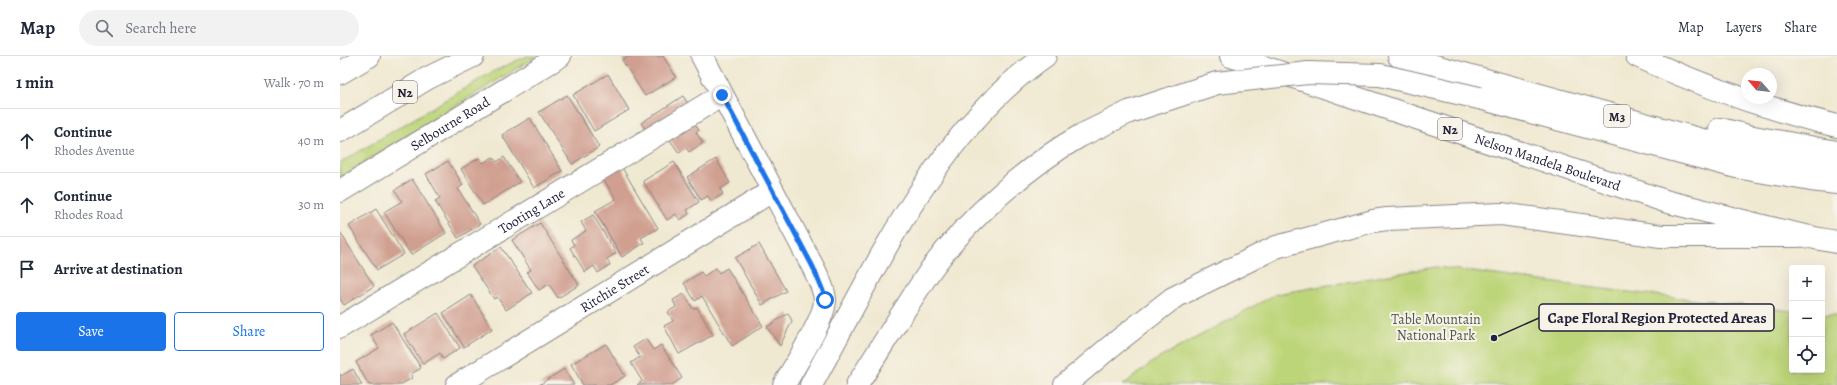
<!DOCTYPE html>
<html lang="en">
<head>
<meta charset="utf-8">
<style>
	:root { --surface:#fff; --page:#f2f2f3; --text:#1f2937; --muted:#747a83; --line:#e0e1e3; --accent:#1a73e8 }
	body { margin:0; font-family:Alegreya,serif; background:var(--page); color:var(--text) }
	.controls { position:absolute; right:12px; bottom:12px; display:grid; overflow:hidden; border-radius:4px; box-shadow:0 4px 16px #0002 }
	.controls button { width:36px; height:36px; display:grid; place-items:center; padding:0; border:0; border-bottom:1px solid var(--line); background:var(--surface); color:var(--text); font:20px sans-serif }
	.compass { position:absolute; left:1401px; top:12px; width:36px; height:36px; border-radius:50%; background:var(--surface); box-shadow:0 4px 16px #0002; rotate:298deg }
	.stop { position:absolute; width:12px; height:12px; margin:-9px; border:3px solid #1a73e8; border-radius:50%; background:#fff }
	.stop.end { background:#1a73e8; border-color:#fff; box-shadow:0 1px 4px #0008 }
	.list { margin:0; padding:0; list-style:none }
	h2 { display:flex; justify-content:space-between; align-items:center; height:52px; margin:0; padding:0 16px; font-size:17px }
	h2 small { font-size:13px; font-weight:400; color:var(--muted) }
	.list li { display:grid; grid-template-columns:26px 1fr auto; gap:12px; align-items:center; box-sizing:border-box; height:64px; padding:0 16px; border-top:1px solid var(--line) }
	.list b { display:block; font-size:15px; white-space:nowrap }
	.list p { margin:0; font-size:13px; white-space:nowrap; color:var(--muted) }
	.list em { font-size:13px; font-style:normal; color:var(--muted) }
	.actions { display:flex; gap:8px; padding:12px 16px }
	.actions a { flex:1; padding:9px 0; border:1px solid var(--accent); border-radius:4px; text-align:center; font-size:14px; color:var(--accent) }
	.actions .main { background:var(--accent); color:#fff }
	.icon { flex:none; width:22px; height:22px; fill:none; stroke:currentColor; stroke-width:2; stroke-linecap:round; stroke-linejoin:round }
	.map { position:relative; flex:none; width:1497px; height:329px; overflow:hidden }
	header { display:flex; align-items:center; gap:24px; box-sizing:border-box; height:56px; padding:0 20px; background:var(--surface); border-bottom:1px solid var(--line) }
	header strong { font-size:19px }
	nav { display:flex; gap:22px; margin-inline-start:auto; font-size:14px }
	.search { width:280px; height:36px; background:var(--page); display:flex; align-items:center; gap:10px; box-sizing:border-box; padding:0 14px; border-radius:22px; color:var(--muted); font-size:15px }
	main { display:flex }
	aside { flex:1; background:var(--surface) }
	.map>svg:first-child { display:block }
	.green { fill:#bdd579; stroke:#707c5a }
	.building { fill:#d09f90 }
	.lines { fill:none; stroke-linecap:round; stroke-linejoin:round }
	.minor-casing { stroke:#898686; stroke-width:24 }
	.highway-casing { stroke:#898686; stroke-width:24 }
	.minor { stroke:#fff; stroke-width:22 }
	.highway { stroke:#fff; stroke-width:22 }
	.highway-bridge-casing { stroke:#898686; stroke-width:24; stroke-linecap:butt }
	.highway-bridge { stroke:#fff; stroke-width:22 }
	.route { stroke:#1a73e8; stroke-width:5 }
	.labels { text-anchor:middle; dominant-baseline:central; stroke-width:4; stroke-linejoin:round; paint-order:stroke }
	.shield { fill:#f7f3e8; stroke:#62616f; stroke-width:1 }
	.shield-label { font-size:13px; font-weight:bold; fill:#22223b }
	.street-label { font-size:14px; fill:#22223b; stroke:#f7f3e8 }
	.park-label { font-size:14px; fill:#50584e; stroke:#f7f3e8 }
	.leader { fill:none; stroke:#22223b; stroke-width:1.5 }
	.callout-dot { fill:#22223b; stroke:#f7f3e8; stroke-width:1.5 }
	.callout { fill:#f7f3e8; stroke:#22223b; stroke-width:1.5 }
	.callout-label { font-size:15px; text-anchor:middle; font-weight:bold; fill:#22223b }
</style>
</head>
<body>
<header>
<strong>Map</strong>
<div class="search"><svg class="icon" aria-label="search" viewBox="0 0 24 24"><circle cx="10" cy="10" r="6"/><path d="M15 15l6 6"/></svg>Search here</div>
<nav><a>Map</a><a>Layers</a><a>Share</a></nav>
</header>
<main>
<aside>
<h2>1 min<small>Walk · 70 m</small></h2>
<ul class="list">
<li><svg class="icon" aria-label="ahead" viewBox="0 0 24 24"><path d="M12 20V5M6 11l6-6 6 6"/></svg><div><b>Continue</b><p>Rhodes Avenue</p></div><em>40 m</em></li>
<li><svg class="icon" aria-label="ahead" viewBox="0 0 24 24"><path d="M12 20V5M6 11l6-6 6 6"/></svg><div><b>Continue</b><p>Rhodes Road</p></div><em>30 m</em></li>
<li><svg class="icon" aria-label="arrive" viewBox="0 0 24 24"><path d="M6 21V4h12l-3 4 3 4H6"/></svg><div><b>Arrive at destination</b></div></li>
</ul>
<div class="actions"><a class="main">Save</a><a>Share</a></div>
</aside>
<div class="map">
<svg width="1497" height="329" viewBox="0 0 1497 329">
	<rect width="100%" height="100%" fill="#f7f3e8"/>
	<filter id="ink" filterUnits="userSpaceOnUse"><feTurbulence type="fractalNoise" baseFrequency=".025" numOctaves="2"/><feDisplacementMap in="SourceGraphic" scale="8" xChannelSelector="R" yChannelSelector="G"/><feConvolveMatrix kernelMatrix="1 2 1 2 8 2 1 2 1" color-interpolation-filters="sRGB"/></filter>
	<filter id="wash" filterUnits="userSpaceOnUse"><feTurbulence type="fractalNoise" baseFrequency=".012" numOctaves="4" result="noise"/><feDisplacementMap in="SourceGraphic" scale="16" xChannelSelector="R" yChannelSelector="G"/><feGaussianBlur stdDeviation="0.9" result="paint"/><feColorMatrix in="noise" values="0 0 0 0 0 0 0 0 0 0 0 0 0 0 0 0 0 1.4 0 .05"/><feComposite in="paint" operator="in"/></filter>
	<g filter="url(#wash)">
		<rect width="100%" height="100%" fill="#f0e9d2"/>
		<path class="green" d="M187,0h10l-197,121v-14l152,-91z
			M1096,211l150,20 206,24v59h30v-55h15v70h-714l31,-24 122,-67z"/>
		<g id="blocks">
			<path class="building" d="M289,0h34l13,21 -31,19 -23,-36z
				M268,18l21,36 -35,21 -21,-36z
				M227,39l32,52 -27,17 -33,-52z
				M343,40l8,12 -42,26 -8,-11z
				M190,62l32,53 -28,17 -32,-53z
				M353,65l6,9 -3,2 7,11 -14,9 -3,-4 -7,5 -11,-16z
				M153,101l4,5 7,-5 16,25 -37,23 -22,-36 18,-11 4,5z
				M376,103l14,24 -10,6 3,5 -12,7 -3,-5 -7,4 -14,-23z
				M108,105l15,24 -5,4 22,35 -22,14 -23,-37 5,-3 -14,-24z
				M334,106l25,40 -12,8 2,4 -9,6 -4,-6 -9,6 -24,-39z
				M281,110l37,62 -17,10 3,5 -22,14 -27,-46 21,-12 -14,-22z
				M72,123l34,54 -35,22 -27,-43 18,-11 -7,-11z
				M36,153l28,45 -27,16 -28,-44z
				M253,159l23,38 -9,6 3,6 -12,8 -4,-7 -9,6 -15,-24 4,-3 -3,-5 15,-9 -5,-9z
				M200,167l39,62 -21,13 -9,-14 -10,6 -12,-18 4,-2 -19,-30z
				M0,176l34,54 -30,19 -4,-6z
				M419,188l27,47 -24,14 -27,-47z
				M161,191l31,46 -26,17 -9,-13 -3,2 -22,-33z
				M376,212l3,5 8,-5 36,58 -31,20 -30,-50 -7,5 -11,-18 17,-11 3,4z
				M344,238l9,15 4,-2 16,28 -34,19 -15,-28 9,-5 -5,-9 8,-5 -3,-7z
				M131,239l21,34 -28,18 -21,-34z
				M98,257l22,35 -17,11 -3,-6 -17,11 -19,-30z
				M448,257l4,8 -12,25 -13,-19z
				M52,266l29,46 -10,6 1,4 -12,7h-31l-13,-23 23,-14 -8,-13z
				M306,283l7,11 8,-5 21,33 -10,7h-35l5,-4 -11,-18 9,-6 -7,-10z
				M266,288l19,32 -15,9h-27l-12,-21z
				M13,313l9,16h-22v-11l1,2z
				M224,313l10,16h-35z"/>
		</g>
	</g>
	<g filter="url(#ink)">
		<use href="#blocks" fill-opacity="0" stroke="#898686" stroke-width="1"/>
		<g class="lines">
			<g class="minor-casing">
				<g id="minor">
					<path d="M362,0l111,211c5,10 11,21 12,32 1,19 -31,67 -41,86"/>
					<path id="s1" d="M0,135l220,-135"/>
					<path id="s2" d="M0,271l382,-232"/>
					<path id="s3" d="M117,329l315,-194"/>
				</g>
			</g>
			<g class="highway-casing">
				<g id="highway">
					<path id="s4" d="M891,0l437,146c57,13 112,31 169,40"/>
					<path d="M1059,0l347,96 73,13 18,1"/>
					<path d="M1297,0c64,30 130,53 200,70"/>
					<path d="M0,17l29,-17"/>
					<path d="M1139,42l257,69 75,13 26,3"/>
					<path d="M1380,73l28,7 89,16"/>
					<path d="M0,75l88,-53 45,-22"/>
					<path d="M471,329c64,-115 123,-251 234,-329"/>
					<path d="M517,329c25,-39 49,-79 75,-117 36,-49 95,-102 148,-132 16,-8 33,-16 49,-24"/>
					<path d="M725,329l45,-38 63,-49 103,-51 97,-26 14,-2 114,-5 160,22h137"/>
				</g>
			</g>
			<use href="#minor" class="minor"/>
			<use href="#highway" class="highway"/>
			<g class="highway-bridge-casing">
				<path id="highway-bridge" d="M789,56l88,-29 91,-10 72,2 99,23"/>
			</g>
			<use href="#highway-bridge" class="highway-bridge"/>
		</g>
	</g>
	<g class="lines" filter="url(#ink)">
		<path class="route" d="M382,39l91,172 10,24 2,9"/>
	</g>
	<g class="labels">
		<g class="shield">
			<rect x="53" y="25" width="24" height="22" rx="3"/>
			<rect x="1264" y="49" width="26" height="22" rx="3"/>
			<rect x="1098" y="62" width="24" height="22" rx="3"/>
		</g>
		<g class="shield-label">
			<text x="65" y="36">N2</text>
			<text x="1277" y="60">M3</text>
			<text x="1110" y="73">N2</text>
		</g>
		<g class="street-label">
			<text stroke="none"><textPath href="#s1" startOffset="129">Selbourne Road</textPath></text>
			<text stroke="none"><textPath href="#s4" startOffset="334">Nelson Mandela Boulevard</textPath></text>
			<text stroke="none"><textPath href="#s2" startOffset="224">Tooting Lane</textPath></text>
			<text stroke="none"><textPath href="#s3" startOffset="185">Ritchie Street</textPath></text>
		</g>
		<g class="park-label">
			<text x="1096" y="263">Table Mountain<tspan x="1096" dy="16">National Park</tspan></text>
		</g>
	</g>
	<path class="leader" d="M1154 282L1199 262"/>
	<circle class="callout-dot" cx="1154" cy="282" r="4"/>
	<rect class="callout" x="1199" y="248" width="235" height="27" rx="4"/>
	<g class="callout-label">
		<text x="1317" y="267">Cape Floral Region Protected Areas</text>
	</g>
</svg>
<div class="controls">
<button>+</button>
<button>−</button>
<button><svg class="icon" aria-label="locate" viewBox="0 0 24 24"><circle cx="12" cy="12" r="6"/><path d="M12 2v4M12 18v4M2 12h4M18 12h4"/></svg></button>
</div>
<svg class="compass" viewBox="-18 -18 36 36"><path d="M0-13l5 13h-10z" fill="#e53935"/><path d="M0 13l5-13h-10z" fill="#747a83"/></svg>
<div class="stop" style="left:485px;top:244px"></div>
<div class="stop end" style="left:382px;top:39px"></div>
</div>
</main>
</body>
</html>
